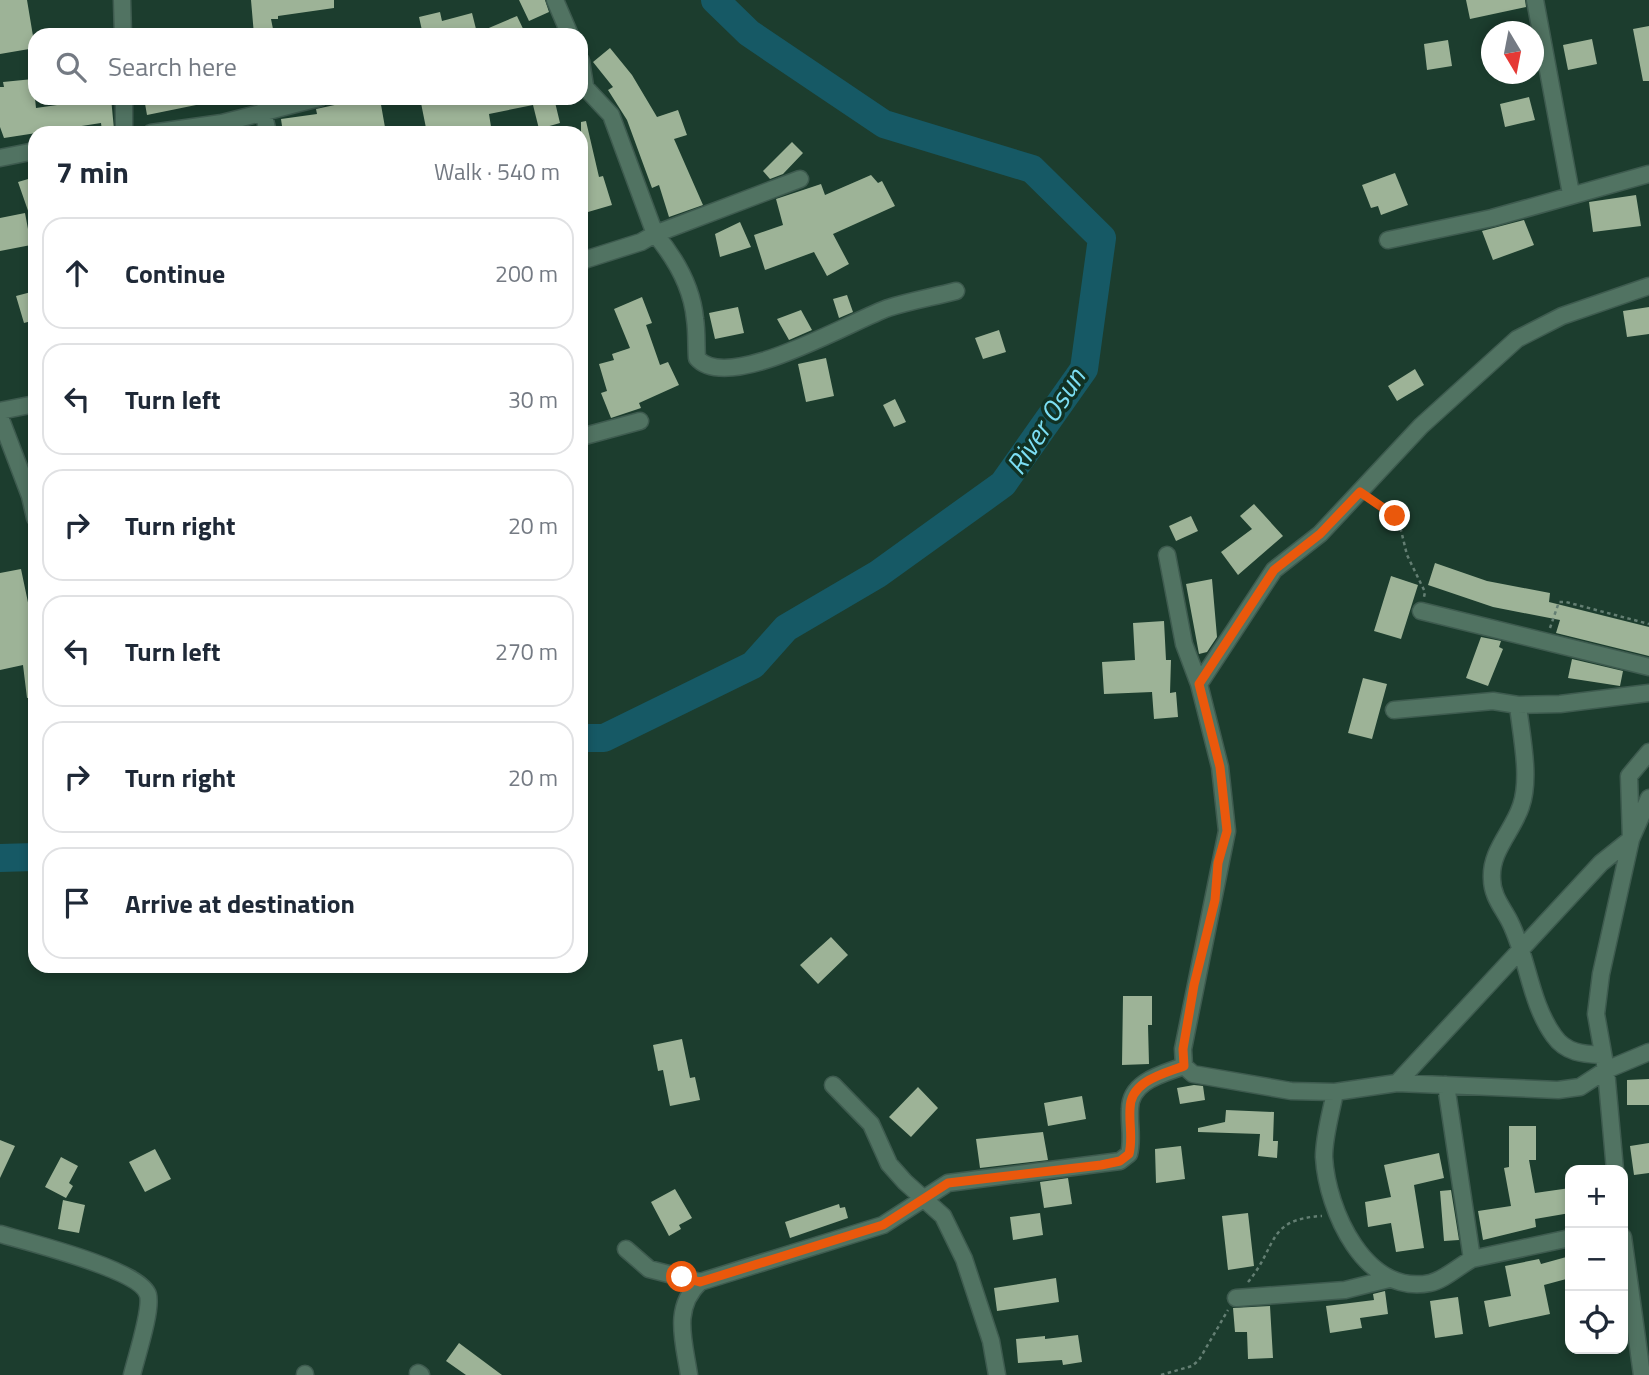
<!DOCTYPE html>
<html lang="en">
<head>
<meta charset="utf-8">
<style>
	:root { --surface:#fff; --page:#f2f2f3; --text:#1f2937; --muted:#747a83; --line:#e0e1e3 }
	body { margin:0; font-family:"Titillium Web",sans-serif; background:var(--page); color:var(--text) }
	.controls { position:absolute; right:21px; bottom:21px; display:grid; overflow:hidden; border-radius:14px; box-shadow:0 4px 10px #0003 }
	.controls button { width:63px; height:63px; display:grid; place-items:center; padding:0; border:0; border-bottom:2px solid var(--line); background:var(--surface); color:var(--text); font:35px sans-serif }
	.compass { position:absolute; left:1481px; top:21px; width:63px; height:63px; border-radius:50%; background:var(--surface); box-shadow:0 4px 10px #0003; rotate:170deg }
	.stop { position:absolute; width:21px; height:21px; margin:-16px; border:5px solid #ea580c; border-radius:50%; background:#fff }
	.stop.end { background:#ea580c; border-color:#fff; box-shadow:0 2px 7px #0008 }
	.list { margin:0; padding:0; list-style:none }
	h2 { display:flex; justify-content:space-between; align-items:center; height:91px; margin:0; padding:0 28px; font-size:30px }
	h2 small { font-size:23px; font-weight:400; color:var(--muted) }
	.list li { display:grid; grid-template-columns:46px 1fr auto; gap:21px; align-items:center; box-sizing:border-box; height:112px; margin:0 14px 14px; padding:0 14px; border:2px solid var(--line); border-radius:21px }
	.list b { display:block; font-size:26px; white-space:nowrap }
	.list em { font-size:23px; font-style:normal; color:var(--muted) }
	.icon { flex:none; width:38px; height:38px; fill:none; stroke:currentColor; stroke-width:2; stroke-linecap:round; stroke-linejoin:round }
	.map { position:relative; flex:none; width:1649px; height:1375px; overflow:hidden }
	.search { position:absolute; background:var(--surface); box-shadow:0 4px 10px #0003; left:28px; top:28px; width:560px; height:77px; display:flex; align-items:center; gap:18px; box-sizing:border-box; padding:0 24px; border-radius:21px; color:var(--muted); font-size:26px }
	.panel { position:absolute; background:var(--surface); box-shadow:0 4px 10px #0003; left:28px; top:126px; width:560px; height:847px; border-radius:21px }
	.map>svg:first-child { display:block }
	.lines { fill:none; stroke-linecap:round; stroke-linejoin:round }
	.river { stroke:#165965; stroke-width:28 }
	.building { fill:#9db397 }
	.street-casing { stroke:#3e5b4f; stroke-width:19 }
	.path { stroke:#647f73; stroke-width:2.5; stroke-dasharray:3.5 3.5; stroke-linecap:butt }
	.street { stroke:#517362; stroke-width:16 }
	.route { stroke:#ea580c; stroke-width:9 }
	.labels { text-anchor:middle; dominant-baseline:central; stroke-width:7; stroke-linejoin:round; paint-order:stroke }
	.water-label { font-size:28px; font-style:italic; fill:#7cdef3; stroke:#113224 }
</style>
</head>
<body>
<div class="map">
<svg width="1649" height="1375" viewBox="0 0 1649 1375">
	<rect width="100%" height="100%" fill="#1c3d2e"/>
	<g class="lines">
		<path class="river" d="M581,738h23l149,-73 33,-37 92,-54 125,-90 81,-115 18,-131 -70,-69 -148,-45 -135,-91 -34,-33
			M0,858l35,-1"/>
	</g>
	<path class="building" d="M0,0h27l8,48 -35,6z
		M251,0h83v8l-56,8v3h-7l2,10 -5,1 1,5h-15z
		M519,0h26l4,12 -20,9z
		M1466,0h59l1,7 -56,12z
		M440,12l2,9 30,-8 5,20 40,-17 9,19h-103l-4,-18z
		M1649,26v55h-6l-10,-52z
		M1592,39l5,25 -29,6 -5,-25z
		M1448,40l4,26 -25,4 -3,-26z
		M610,48l22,27 25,42 21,-7 9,25 -13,4 29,66 -34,12 -10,-32 -7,3 -25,-68 -19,-30 5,-3 -20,-25z
		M33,79l3,29 42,-6 -1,-4h34l3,31 -12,2 -1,-8 -97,15 -4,-11v-40h4l-1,-5z
		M1529,97l6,23 -30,7 -5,-23z
		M144,98h56l1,6 -54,11z
		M420,98h134l6,25 -21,6 -6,-24 -44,9 3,19h-65z
		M380,99l6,34h-103l-2,-14 36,-5 -1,-5 28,-6v2z
		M586,121l13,56 4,-1 9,29 -24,7 -7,-24v-66z
		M792,142l11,11 -20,21 -13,5 -7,-8z
		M1395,173l13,32 -27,10 -3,-9 -7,2 -9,-23z
		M871,175l7,8 4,-2 13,25 -62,28 16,30 -22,12 -13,-24 -49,18 -11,-35 29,-10 -7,-26 45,-15 4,11z
		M35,177v47l-2,1 -15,-43z
		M1636,195l5,31 -48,6 -4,-30z
		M25,213l6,32 -31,6v-33z
		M1524,220l10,25 -41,15 -11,-29z
		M740,222l11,25 -31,10 -5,-23z
		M35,291v29l-11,3 -8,-27z
		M847,295l6,17 -14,6 -6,-19z
		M642,297l10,26 -6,2 14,40 8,-3 11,23 -40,18 2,5 -30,10 -10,-25 6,-2 -8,-27 15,-4 -2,-6 18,-6 -16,-39z
		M738,307l6,26 -29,6 -6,-26z
		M1649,307v27l-22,3 -4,-26z
		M801,310l11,20 -23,10 -12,-21z
		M999,330l7,22 -23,7 -8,-21z
		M826,358l8,38 -28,6 -8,-38z
		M1415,369l9,16 -27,16 -9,-15z
		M895,399l11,23 -12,5 -11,-22z
		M1254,504l29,32 -45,39 -17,-23 31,-23 -12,-13z
		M1191,516l7,15 -22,10 -7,-15z
		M1435,563l52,18 63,12 -1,9 100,25v29l-93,-23 4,-13 -67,-13 -65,-22z
		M21,569l14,67v61l-8,1 -4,-33 -23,5v-97z
		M1391,576l27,9 -17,54 -27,-8z
		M1212,579l5,58 -10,15 -8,2 -13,-70z
		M1164,621l2,39h5l-1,33 6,-1 2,25 -24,2 -2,-27 -48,2 -2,-32 33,-2 -2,-37z
		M1481,637l20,4 -2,6 4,2 -15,37 -22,-8z
		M1572,659l51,12 -3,15 -52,-8z
		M1363,678l24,6 -15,55 -24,-6z
		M831,937l17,18 -30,29 -18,-19z
		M1123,996h29v29h-4l1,39 -27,1z
		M682,1039l8,39 5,-1 5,23 -30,6 -7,-36 -5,1 -5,-26z
		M1649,1079v26h-22v-25z
		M1194,1085l9,1 2,14 -25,4 -3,-16z
		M918,1087l20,21 -27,29 -22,-20z
		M1082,1096l4,23 -38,7 -4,-23z
		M1226,1110l48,2 -1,29h5l-1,17 -19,-2 2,-22 -62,-2v-4l27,-6z
		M1509,1126h27v34h-7l6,33 35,-5v25l-35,6 1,8 -53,13 -5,-29 33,-5 -7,-38 5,-1z
		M1043,1132l5,28 -68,8 -4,-29z
		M0,1140l15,6 -15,32z
		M1649,1143v30l-15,2 -4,-29z
		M1181,1146l4,33 -29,4 -1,-34z
		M155,1149l16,30 -26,13 -16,-30z
		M1439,1153l5,25 -30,7 10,63 -28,4 -5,-29 -23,4 -3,-25 26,-5 -7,-32z
		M61,1157l17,9 -9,17 4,3 -7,12 -21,-11z
		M1068,1178l4,26 -28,4 -4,-26z
		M675,1189l17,29 -13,7 2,4 -12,7 -18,-34z
		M1451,1190l8,50 -15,1 -4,-50z
		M63,1200l22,5 -6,28 -21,-4z
		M839,1204l1,4 5,-1 3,11 -58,20 -5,-16z
		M1040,1213l3,22 -30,5 -3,-23z
		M1248,1213l6,53 -26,4 -6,-54z
		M1570,1256v22l-26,7 6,29 -61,13 -5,-26 27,-5 -6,-30 34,-7 2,5z
		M1056,1278l3,24 -62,9 -3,-23z
		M1385,1291l3,23 -28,4 2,10 -32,5 -4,-27 48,-6 -1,-6z
		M1458,1297l5,37 -28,4 -5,-37z
		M1270,1306l3,52 -25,1 -1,-27h-12l-2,-24z
		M1078,1335l4,27 -19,3 -1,-5 -44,3 -2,-24 29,-3v3z
		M459,1343l43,32h-36l-20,-14z"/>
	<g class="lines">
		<g class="street-casing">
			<path id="street" d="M122,0l1,35
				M555,0l15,35
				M1535,0l36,194
				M581,61l4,25
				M581,83l30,32 44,119 -14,8 -60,19
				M124,98v35
				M263,111l5,22
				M151,133l71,-10 97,-25
				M0,158l35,-7
				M800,179l-145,55c21,25 37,53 40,85 2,13 1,26 2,39 31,36 154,-37 191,-50 22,-7 45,-11 68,-17
				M1388,240l104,-22 157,-44
				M1649,286l-87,30 -45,23 -96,87 -101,108 -46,36 -75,114 21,83 7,64 -44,218 1,17 9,8 98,17 44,1 62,-9 161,7 22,-3 26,-17 43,-18
				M0,411l35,-7
				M0,417l30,79 5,22
				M581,437l59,-16
				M1167,555l17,89 15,40
				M1421,611l228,56
				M1518,705c3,30 13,72 3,101 -8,25 -31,45 -29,73 0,17 11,29 18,43 18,36 20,81 44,114 12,17 29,18 47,19
				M1394,710l99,-9 25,4 42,-1 89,-11
				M1397,1083l204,-220 30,-24 -2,-63 20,-24
				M833,1085l38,39 18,40 16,18 38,34 21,43 27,82 6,34
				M1335,1092c-4,21 -11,44 -11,65 3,53 41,139 106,126 14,-3 29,-17 42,-24l-26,-174
				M1615,1170l-9,-100 -10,-56 5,-40 30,-135 18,-41
				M0,1234c28,8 141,36 148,61 4,15 -12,63 -16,80
				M1623,1237l19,138
				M626,1249l23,20 51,13
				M1472,1259l98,-21
				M1236,1298l109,-8 44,-11
				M418,1373l3,2
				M305,1375v-1
				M689,1375c-5,-34 -17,-67 11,-93l183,-57 65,-42 172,-22 9,-7c4,-15 0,-29 1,-45 0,-28 33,-35 54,-43"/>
		</g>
		<path class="path" d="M1371,500l28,22 8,33 18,37 -1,5
			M1550,628l9,-26h7l83,22
			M1248,1282c30,-36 18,-63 74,-66
			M1161,1375l31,-9 7,-6 29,-50"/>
		<use href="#street" class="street"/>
	</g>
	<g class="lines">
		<path class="route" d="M682,1277l18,5 183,-57 65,-42 153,-18 19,-4 9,-7c4,-15 0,-29 1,-45 0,-28 33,-35 54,-43l-1,-17 11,-64 21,-85 3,-37 9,-32 -7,-64 -21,-83 75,-114 46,-36 40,-42 35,24"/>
	</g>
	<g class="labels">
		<g class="water-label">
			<text transform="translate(1045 421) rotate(-57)">River Osun</text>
		</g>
	</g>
</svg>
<div class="controls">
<button>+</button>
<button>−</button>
<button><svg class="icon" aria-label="locate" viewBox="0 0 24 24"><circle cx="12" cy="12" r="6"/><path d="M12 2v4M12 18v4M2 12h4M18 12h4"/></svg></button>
</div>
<svg class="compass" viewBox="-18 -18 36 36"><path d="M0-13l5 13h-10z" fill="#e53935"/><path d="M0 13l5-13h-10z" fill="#747a83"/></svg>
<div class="stop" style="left:682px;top:1277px"></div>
<div class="stop end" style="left:1395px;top:516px"></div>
<div class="search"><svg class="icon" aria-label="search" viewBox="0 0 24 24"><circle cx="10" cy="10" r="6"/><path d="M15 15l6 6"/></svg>Search here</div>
<section class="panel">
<h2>7 min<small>Walk · 540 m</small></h2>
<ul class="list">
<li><svg class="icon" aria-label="ahead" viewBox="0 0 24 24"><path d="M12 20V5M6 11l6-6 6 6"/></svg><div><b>Continue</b></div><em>200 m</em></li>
<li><svg class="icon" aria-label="left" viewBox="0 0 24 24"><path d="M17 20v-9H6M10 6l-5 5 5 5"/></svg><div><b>Turn left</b></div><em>30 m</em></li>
<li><svg class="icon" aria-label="right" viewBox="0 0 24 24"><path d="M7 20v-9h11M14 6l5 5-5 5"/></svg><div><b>Turn right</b></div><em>20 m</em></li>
<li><svg class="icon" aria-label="left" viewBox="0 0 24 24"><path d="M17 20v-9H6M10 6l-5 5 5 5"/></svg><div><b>Turn left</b></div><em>270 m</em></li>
<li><svg class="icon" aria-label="right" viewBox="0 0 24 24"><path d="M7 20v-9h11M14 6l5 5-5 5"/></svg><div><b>Turn right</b></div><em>20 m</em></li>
<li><svg class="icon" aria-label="arrive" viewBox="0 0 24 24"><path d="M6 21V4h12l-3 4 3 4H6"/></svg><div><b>Arrive at destination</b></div></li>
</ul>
</section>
</div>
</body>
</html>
